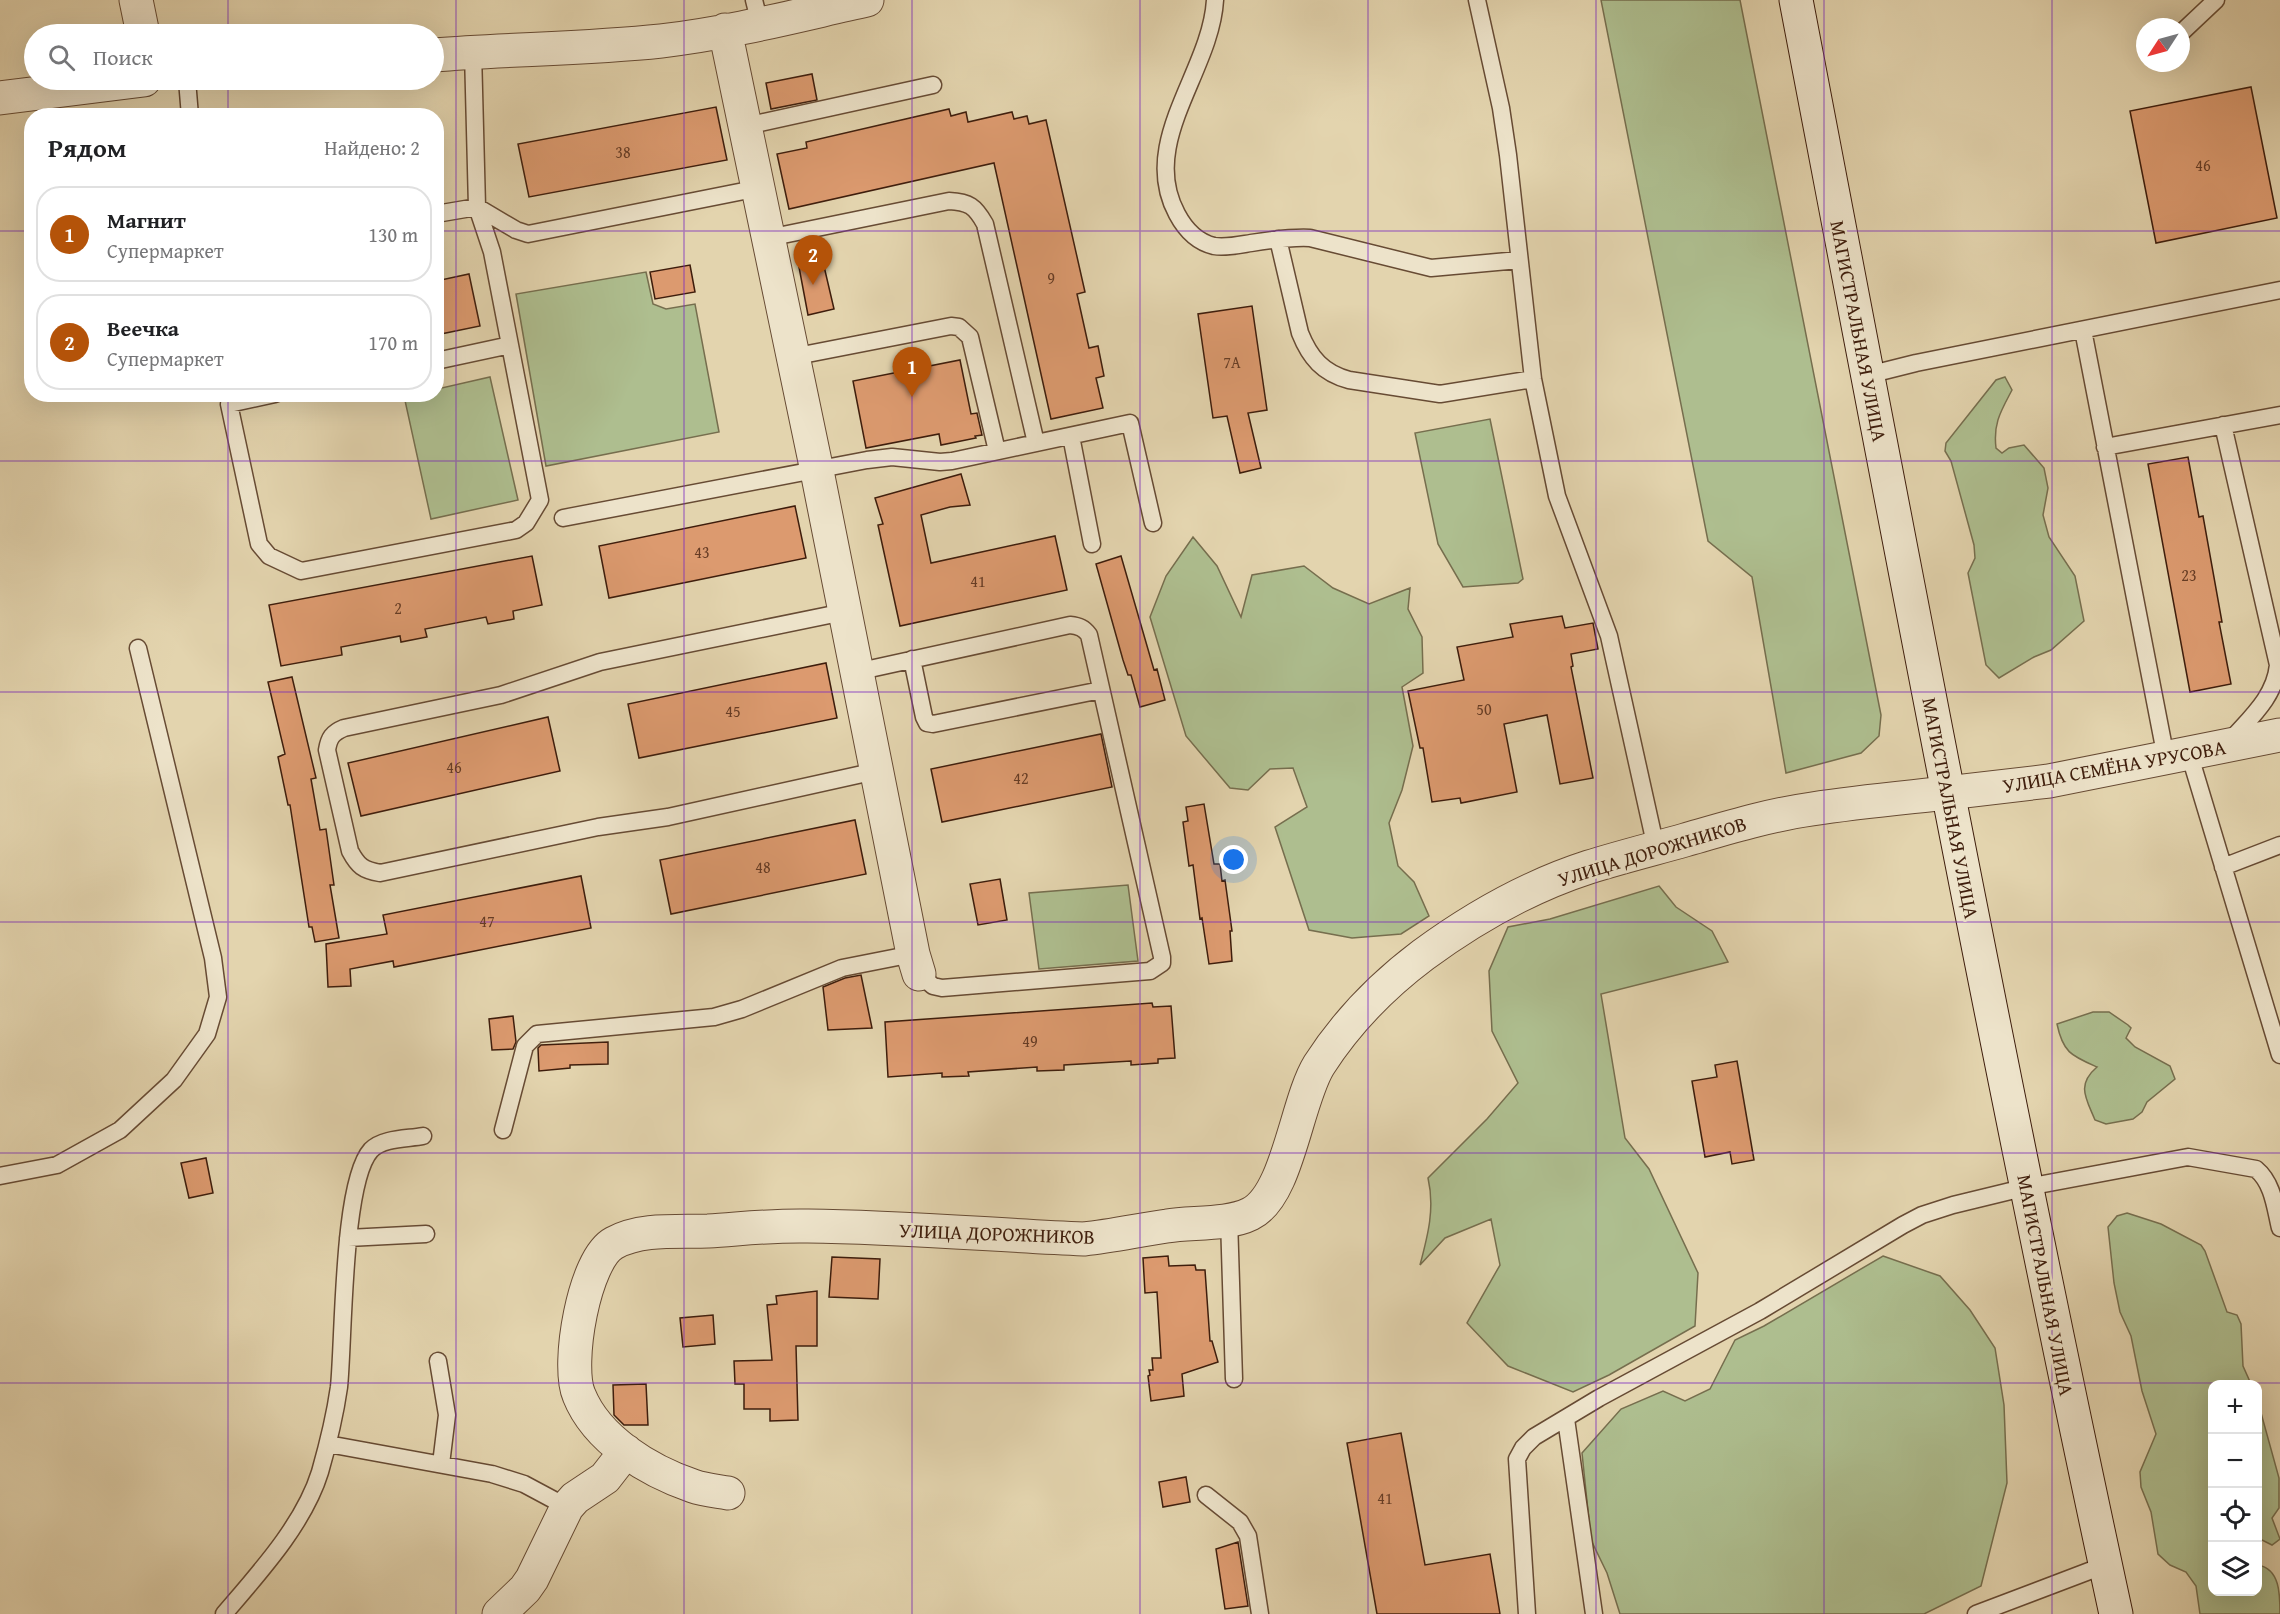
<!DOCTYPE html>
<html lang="ru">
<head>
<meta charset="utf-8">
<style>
	:root { --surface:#fff; --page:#f6f6f6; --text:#202124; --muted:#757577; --line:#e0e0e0; --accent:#b45309 }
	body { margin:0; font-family:"Gentium Book Plus",serif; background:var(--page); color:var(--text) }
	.controls { position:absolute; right:18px; bottom:18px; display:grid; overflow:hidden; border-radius:12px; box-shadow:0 6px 24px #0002 }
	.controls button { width:54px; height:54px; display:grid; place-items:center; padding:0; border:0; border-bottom:2px solid var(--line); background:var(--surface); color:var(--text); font:30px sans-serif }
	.compass { position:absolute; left:2136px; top:18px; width:54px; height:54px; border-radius:50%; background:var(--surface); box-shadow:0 6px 24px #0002; rotate:234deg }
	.you { position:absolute; left:1234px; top:860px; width:21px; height:21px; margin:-15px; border:4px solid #fff; border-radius:50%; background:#1a73e8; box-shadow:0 0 0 9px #1a73e833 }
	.badge { display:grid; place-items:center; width:39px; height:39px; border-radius:50%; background:var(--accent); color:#fff; font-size:20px; font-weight:700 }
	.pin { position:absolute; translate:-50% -50px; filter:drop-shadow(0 2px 3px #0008) }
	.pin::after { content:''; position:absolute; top:32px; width:21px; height:18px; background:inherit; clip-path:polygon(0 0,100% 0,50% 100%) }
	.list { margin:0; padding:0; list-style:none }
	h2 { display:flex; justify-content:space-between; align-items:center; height:78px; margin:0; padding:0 24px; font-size:26px }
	h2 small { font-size:20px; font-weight:400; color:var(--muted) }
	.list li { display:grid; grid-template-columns:39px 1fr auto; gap:18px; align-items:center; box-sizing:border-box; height:96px; margin:0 12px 12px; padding:0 12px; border:2px solid var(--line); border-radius:24px }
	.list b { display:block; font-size:22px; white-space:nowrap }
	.list p { margin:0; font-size:20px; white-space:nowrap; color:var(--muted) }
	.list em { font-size:20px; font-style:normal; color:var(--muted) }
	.icon { flex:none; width:33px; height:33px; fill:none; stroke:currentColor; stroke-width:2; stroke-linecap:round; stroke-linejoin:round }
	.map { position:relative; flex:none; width:2280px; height:1614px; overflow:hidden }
	.search { position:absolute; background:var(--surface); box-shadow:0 6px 24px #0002; left:24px; top:24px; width:420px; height:66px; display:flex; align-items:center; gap:15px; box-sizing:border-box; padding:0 21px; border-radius:33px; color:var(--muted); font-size:22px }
	.panel { position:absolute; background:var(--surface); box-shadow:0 6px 24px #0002; left:24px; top:108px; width:420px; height:294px; border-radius:24px }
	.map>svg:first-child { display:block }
	.green { fill:#aebe8f; stroke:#766e4e; stroke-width:1.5 }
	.building { fill:#dc9a6f; stroke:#3e1d0c; stroke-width:1.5 }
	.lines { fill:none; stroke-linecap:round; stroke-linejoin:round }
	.service-casing { stroke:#674b34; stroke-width:19 }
	.minor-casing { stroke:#674b34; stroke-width:35 }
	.tertiary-casing { stroke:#674b34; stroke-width:35 }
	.secondary-casing { stroke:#3e1d0c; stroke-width:35 }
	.service { stroke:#ede3ca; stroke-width:16 }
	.minor { stroke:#ede3ca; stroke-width:33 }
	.tertiary { stroke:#ede3ca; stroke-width:33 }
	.secondary { stroke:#ede3ca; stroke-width:33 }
	.grid { fill:none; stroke:#7b2cbf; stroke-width:1.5; stroke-opacity:0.55 }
	.labels { text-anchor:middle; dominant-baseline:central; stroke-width:5; stroke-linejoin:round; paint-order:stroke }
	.number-label { font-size:16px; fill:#663c25 }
	.street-label { font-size:20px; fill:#3e1d0c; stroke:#ede3ca }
</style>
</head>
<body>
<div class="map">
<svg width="2280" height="1614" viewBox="0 0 2280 1614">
	<rect width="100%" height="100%" fill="#e3d4ae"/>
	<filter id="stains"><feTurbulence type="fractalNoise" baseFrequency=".00333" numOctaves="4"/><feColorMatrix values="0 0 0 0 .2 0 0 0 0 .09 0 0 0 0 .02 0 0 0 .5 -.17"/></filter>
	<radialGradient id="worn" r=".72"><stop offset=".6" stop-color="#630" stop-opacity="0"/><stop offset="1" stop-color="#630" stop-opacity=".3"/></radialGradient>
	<path class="green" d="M1601,0h139l141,715 -2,21 -18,17 -75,20 -34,-196 -44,-36z
		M646,272l7,32 13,5 29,-5 24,128 -173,34 -30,-172z
		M490,377l28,123 -87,19 -27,-123 32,-2 1,-5z
		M2005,377l7,13c-11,21 -19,33 -16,58l6,5 7,-5 15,-3 20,23 4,20 -5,27 6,22 26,39 9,45 -33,29 -17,7 -35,21 -13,-13 -18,-92 7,-15 -1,-13 -23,-84 -6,-10 1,-8 50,-63z
		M1490,419l33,160 -5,4 -55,4 -25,-43 -23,-111z
		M1193,537l24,29 24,51 11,-42 52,-9 29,22 36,16 41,-16 -2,21 14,28 1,36 -21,14 11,59 -11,44 -13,33 9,43 16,16 15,34 -28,18 -49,4 -43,-8 -34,-103 32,-20 -14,-39 -23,1 -22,21 -18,-2 -44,-52 -36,-119 16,-41z
		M1128,885l10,76 -99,8 -10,-76z
		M1659,886l17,21 36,24 16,31 -127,32 24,144 24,31 49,104 -3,53 -86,49 -36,17 -65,-26 -41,-43 33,-58 -9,-46 -46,19 -25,27c8,-30 15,-57 8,-87l59,-59 31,-36 -26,-52 -3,-60 19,-44 42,-8z
		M2093,1012h16l19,13 3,3 -5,10 9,9 35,19 5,13 -28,23 -5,10 -9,7 -27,5 -11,-4c-9,-22 -19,-35 2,-53 -25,-11 -34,-14 -40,-43z
		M2127,1213l34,11 40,21 4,6 22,61 10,3 4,9 2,42 8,18h-39v208h46v-27c22,4 22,29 22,49h-80l-4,-28 -10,-14 -16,-7 -12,-11 -7,-42 -10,-25 -1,-15 16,-38 -14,-43 -11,-55 -11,-24 -6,-29 -6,-56 9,-11z
		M1883,1256l57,20 30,34 25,38 9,57 3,78 -26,103 -57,28h-304l-13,-41 -16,-33 -9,-87 39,-44 42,-18 22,10 25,-12 25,-49 29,-14z
		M2258,1402l21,76v30l-7,10 8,21 -8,6 -14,-7z"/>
	<path class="building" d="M812,74l5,26 -46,9 -5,-26z
		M2251,87l26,131 -121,25 -26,-132z
		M716,107l11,53 -198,37 -11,-53z
		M949,109l2,7 15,-4 2,10 44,-10 2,7 13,-3 2,8 17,-4 39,172 -8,2 12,54 9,-2 6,30 -8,2 7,30 -52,11 -57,-256 -205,46 -12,-55 30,-6 -1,-6z
		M823,262l11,47 -26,6 -9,-48z
		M690,265l5,27 -40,7 -5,-27z
		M469,274l11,52 -44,9v-54z
		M1252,306l15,104 -19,3 13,55 -21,5 -13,-57 -14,2 -15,-104z
		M960,360l11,54 6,-1 5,22 -7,1 1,2 -35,7 -2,-11 -73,14 -13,-67z
		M2188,457l11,60 4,-1 19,106h-3l12,62 -41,8 -42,-228z
		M961,474l9,31 -20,2 -29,8 10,48 124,-27 12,54 -167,36 -22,-101 5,-1 -8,-26z
		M795,506l11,52 -197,40 -10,-52z
		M532,556l10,49 -29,6 1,8 -26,5 -2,-7 -61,12 2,8 -26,5 -1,-6 -59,11 1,8 -61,11 -12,-61z
		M1121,556l33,114 3,-1 8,31 -25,7 -9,-32h-3l-5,-15 -27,-96z
		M1562,616l3,12 28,-5 5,26 -27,5 2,12 -2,1 22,111 -33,6 -13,-69 -43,9 13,68 -56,11 -1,-5 -28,4 -9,-54h-3l-12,-57 56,-11 -7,-33 56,-10 -3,-13z
		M826,663l11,55 -198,40 -11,-54z
		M292,677l24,101 -5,1 9,51 6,-1 8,56h-4l9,53 -24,4 -3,-15h-3l-19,-122h-2l-10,-48 7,-3 -17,-72z
		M548,717l12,54 -199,45 -13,-53z
		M1101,734l11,53 -170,35 -11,-53z
		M1204,804l10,60h6l2,17 3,-1 7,51h-2l2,30 -23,3 -7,-46 -2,1 -7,-54 -4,1 -6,-44 5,-1 -2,-14z
		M855,820l11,54 -195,40 -11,-54z
		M581,876l10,52 -197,39 -1,-6 -43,8 1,17 -23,1 -2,-43 61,-10 -4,-19z
		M1000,879l7,41 -29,5 -8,-41z
		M861,975l11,53 -44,2 -5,-43 22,-9z
		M1152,1003l1,4 18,-1 4,52 -17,1v4l-27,2v-4l-67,4v5l-27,1v-4l-69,5 1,4 -27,1v-4l-54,4 -3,-55z
		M513,1016l3,26 -3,7 -21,1 -3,-31z
		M608,1042v22l-38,1v3l-31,3 -1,-23 3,-3z
		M1737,1061l17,99 -22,4 -2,-12 -25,5 -13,-76 25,-4 -2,-12z
		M206,1158l7,35 -24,5 -8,-35z
		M1168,1256l1,10 26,-1 1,5h9l5,71h2l6,21 -36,12 2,22 -33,5 -3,-25 2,-1 -1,-5h4l-1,-12h9l-4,-66 -12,1 -2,-35z
		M832,1257l48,2 -2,40 -49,-2z
		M817,1291v55h-21l2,74 -28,1v-12h-26v-25h-9l-1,-23 38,-1 -5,-55 10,-1 -1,-8z
		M713,1315l2,29 -32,3 -3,-29z
		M646,1384l2,41h-24l-10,-10 -1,-30z
		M1401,1433l24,132 65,-11 10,60h-123l-30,-171z
		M1186,1477l4,25 -27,5 -4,-25z
		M1238,1542l10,64 -23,3 -9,-60z"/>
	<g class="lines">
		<g class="service-casing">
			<path id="service" d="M754,0l6,24
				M1215,0c-4,72 -77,142 -38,214 8,15 20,28 37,32 12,2 25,-1 37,-3 19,-3 39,-6 59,-5l121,30 88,-8
				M1477,0l24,108 7,47 25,224 24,117 52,140 47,212
				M2181,33l35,-33
				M187,80l3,36
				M746,126l187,-41
				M436,214l41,-7 -4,-155
				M768,238l181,-37c20,1 26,5 36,23l51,219
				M1278,239l22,94c10,25 23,40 49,47l91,14 93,-15
				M2083,330l83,428
				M792,357l159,-31 8,1 11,10 27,114
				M436,361l74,-16
				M1868,375l48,-12 364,-73
				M275,394l-46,10 30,140 10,12 32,15 215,-41 10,-7 14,-23 -48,-248 -15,-45 39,23 12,4 231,-46
				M2223,425l55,240c-3,32 -28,53 -48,76
				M1071,436l21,108
				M2105,447l175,-32
				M563,518l304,-58 25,-3 48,5 12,-1 178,-38 23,100
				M844,612l-244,50 -99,33 -157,33c-12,5 -15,10 -17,22l23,101c8,15 13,19 30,22l218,-46 70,-10 208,-46
				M912,659l12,58 3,6 6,1 168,-34
				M856,672l214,-47c9,1 14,3 19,10l73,322v6l-12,8 -208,17 -9,-2 -14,-12
				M2189,753l91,302
				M2223,867l57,-22
				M503,1130l22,-84 12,-12 177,-17 28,-8 100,-41 71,-14
				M0,1176l57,-11 63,-35 54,-50 33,-46 11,-37 -5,-39 -75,-310
				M1229,1219l5,160
				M348,1238l78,-4
				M438,1361l9,54 -6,49
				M1566,1419l28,195
				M328,1444l164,30 32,10 43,23
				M1206,1495l34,27 8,14 12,78
				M224,1614c35,-41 80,-90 96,-142 8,-28 15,-57 19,-85 5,-49 3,-205 32,-237 12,-12 36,-11 52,-14
				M1527,1614l-10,-155 6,-11 11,-11 65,-39 161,-87 143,-86 19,-10 31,-10 74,-18 161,-30 68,12c17,14 19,38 24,59
				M1976,1614l129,-49"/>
		</g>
		<g class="minor-casing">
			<path id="minor" d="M136,0l7,34
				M725,30l92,441 96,483 6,20
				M434,55c75,-6 152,-6 227,-14 70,-8 138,-26 206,-41
				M0,98l144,-18
				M728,1493c-11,-2 -24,-3 -35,-7 -44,-15 -96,-46 -114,-91 -13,-30 5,-136 35,-152 27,-15 64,-11 94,-12 33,-2 67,-6 100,-5 92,1 184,9 276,13 28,-3 55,-9 83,-13 24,-4 61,-1 83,-12 38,-18 46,-112 69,-149 27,-42 64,-80 104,-110 49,-36 107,-69 166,-88 32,-10 64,-18 96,-27 42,-12 84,-25 127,-31 45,-7 90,-11 135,-16
				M499,1614l26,-25 7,-10 35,-72 8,-9 30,-20 21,-27"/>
		</g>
		<g class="tertiary-casing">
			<path id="tertiary" d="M1947,793l102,-12 231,-46"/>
		</g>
		<g class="secondary-casing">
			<path id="secondary" d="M1796,0c103,539 204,1078 320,1614"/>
		</g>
		<use href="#service" class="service"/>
		<use href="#minor" class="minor"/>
		<use href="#tertiary" class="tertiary"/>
		<use href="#secondary" class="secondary"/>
	</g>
	<path class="grid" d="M228,0v34M456,0v1614M684,0v1614M912,0v1614M1140,0v1614M1368,0v1614M1596,0v1614M1824,0v1614M2052,0v1614M228,80v36M0,231h32M436,231h1844M228,394v1220M0,461h2280M0,692h2280M0,922h2280M0,1153h2280M0,1383h2280"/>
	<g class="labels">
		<g class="number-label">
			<text x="623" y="152">38</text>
			<text x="2203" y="165">46</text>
			<text x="1051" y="278">9</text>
			<text x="1232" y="362">7А</text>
			<text x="702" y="552">43</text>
			<text x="2189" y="575">23</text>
			<text x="978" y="581">41</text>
			<text x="398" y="608">2</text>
			<text x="1484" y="709">50</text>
			<text x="733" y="711">45</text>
			<text x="454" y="767">46</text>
			<text x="1021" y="778">42</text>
			<text x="763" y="867">48</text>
			<text x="487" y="921">47</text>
			<text x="1030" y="1041">49</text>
			<text x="1385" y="1498">41</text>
		</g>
		<g class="street-label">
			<text transform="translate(1859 331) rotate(79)">МАГИСТРАЛЬНАЯ УЛИЦА</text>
			<text transform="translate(2114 766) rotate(-10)">УЛИЦА СЕМЁНА УРУСОВА</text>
			<text transform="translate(1951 808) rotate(79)">МАГИСТРАЛЬНАЯ УЛИЦА</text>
			<text transform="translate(1652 851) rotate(-17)">УЛИЦА ДОРОЖНИКОВ</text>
			<text transform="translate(997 1233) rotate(2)">УЛИЦА ДОРОЖНИКОВ</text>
			<text transform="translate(2046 1285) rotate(79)">МАГИСТРАЛЬНАЯ УЛИЦА</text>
		</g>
	</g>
	<rect width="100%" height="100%" filter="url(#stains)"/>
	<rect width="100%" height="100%" fill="url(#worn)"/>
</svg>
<div class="controls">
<button>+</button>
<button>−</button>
<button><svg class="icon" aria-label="locate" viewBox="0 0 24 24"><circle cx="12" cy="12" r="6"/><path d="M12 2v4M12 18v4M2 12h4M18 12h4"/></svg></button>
<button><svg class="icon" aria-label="layers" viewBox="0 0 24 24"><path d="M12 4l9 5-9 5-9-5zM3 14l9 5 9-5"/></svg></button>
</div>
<svg class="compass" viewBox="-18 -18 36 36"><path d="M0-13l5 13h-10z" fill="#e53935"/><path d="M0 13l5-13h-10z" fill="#757577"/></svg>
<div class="you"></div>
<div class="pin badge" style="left:912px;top:397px">1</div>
<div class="pin badge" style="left:813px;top:285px">2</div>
<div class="search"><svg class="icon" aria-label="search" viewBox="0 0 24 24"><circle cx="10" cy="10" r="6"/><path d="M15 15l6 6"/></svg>Поиск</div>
<section class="panel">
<h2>Рядом<small>Найдено: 2</small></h2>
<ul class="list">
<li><span class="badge">1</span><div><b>Магнит</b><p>Супермаркет</p></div><em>130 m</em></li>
<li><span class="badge">2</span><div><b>Веечка</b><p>Супермаркет</p></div><em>170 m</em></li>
</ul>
</section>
</div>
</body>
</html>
